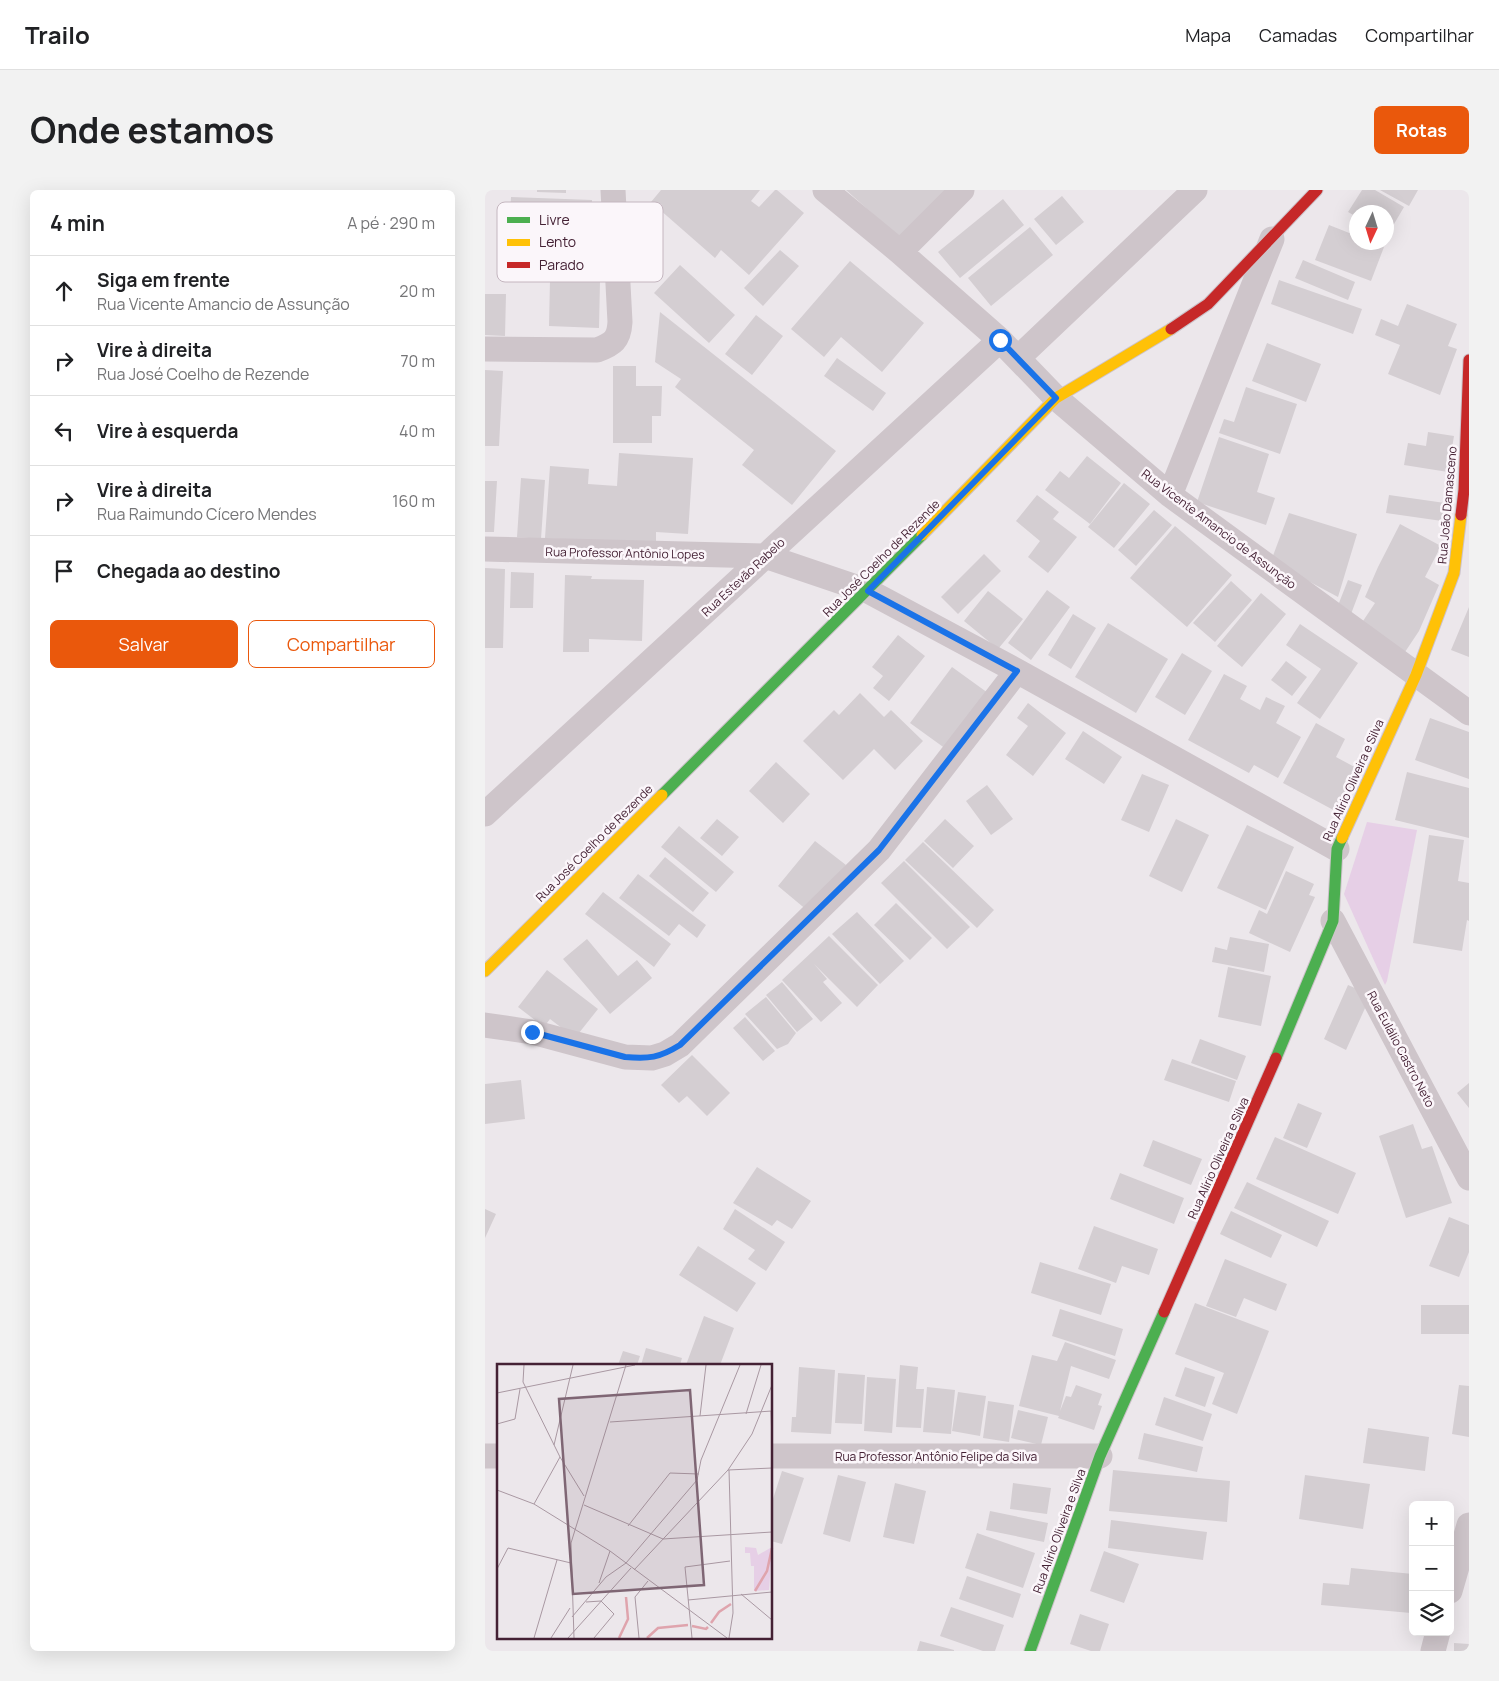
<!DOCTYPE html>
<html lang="pt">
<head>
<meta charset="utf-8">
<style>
	:root { --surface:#fff; --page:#f2f2f2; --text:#202124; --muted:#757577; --line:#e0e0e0; --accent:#ea580c }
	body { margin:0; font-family:Manrope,sans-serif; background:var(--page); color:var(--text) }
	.controls { position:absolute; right:15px; bottom:15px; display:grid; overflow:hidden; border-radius:8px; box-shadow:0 5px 20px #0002 }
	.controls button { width:45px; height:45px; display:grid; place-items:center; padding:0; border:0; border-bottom:1px solid var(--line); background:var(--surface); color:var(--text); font:25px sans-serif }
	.compass { position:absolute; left:864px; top:15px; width:45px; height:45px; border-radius:50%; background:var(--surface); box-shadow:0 5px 20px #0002; rotate:184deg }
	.stop { position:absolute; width:15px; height:15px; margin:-11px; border:4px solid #1a73e8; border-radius:50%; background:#fff }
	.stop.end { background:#1a73e8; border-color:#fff; box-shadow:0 1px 5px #0008 }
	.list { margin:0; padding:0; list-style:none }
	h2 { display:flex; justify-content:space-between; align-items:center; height:65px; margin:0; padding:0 20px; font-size:21px }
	h2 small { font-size:16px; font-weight:400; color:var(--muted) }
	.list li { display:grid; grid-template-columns:32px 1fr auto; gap:15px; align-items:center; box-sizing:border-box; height:70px; padding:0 20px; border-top:1px solid var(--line) }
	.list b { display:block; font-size:19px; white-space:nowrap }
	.list p { margin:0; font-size:16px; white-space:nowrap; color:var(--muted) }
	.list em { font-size:16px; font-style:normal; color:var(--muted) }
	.actions { display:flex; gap:10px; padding:15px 20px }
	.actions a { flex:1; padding:11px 0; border:1px solid var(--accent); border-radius:8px; text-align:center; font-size:18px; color:var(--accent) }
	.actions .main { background:var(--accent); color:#fff }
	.icon { flex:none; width:28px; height:28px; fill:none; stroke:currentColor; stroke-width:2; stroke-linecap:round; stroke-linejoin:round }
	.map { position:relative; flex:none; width:984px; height:1461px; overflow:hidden; border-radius:8px }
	header { display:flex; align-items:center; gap:30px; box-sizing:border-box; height:70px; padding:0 25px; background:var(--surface); border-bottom:1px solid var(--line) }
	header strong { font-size:24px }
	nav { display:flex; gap:28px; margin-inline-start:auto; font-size:18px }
	.intro { display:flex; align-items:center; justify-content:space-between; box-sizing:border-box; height:120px; padding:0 30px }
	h1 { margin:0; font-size:35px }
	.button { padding:12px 22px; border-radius:8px; background:var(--accent); color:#fff; font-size:18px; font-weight:700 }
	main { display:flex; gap:30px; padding:0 30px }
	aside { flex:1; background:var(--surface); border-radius:8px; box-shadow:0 5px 20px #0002 }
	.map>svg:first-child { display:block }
	.green { fill:#e6cfe6 }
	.building { fill:#d4ced2 }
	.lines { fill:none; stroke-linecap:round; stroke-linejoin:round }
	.fast-casing { stroke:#ccc2c9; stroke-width:13 }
	.slow-casing { stroke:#ccc2c9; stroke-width:13 }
	.jam-casing { stroke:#ccc2c9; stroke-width:13 }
	.street { stroke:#cec5ca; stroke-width:25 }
	.fast { stroke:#4caf50; stroke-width:11 }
	.slow { stroke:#ffc107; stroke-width:11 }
	.jam { stroke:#c62828; stroke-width:11 }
	.route { stroke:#1a73e8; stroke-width:6 }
	.labels { text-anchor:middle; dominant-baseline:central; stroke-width:5; stroke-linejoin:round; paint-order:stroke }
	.street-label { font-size:12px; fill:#442134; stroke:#fbf6fa }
	.inset-river { fill:none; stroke:#dfa4ad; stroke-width:2.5 }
	.inset-road { fill:none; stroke:#a998a2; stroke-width:1 }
	.view { fill:#7f6674; fill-opacity:0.15; stroke:#7f6674; stroke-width:2.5 }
	.inset-edge { fill:none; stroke:#442134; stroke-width:2.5 }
	.key { fill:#fbf6fa; stroke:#c4b6bf; stroke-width:1 }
	.key-label { font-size:14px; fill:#442134 }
</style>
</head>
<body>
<header>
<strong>Trailo</strong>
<nav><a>Mapa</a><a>Camadas</a><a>Compartilhar</a></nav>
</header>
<div class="intro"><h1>Onde estamos</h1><a class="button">Rotas</a></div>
<main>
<aside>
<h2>4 min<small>A pé · 290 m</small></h2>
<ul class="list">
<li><svg class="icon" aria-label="ahead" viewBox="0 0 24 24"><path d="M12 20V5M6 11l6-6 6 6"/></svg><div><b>Siga em frente</b><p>Rua Vicente Amancio de Assunção</p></div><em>20 m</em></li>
<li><svg class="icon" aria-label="right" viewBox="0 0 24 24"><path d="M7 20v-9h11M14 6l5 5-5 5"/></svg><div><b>Vire à direita</b><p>Rua José Coelho de Rezende</p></div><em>70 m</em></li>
<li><svg class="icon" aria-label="left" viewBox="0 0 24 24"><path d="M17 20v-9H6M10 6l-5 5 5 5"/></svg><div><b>Vire à esquerda</b></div><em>40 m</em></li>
<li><svg class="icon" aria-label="right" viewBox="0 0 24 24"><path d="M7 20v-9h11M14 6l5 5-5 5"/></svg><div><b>Vire à direita</b><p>Rua Raimundo Cícero Mendes</p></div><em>160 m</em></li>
<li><svg class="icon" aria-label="arrive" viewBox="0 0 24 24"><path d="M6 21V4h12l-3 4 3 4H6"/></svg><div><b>Chegada ao destino</b></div></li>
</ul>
<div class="actions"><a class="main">Salvar</a><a>Compartilhar</a></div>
</aside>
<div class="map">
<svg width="984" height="1461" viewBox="0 0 984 1461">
	<rect width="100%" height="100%" fill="#ece7eb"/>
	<path class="green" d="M882,632l50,8 -30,151 -2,4 -41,-91z"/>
	<path class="building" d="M52,0h29v3l-29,-1z
		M176,0h99l-9,11 8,6 16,-17h2l27,23 -55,62 -28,-25 -6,8 -64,-56z
		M361,0h100l-45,49z
		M877,0h13l29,17 -17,29v-24h-30v5l-9,-5z
		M895,0h38l-9,16z
		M577,6l22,26 -28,23 -22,-26z
		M26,7l81,3 -1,34 -82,-4z
		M518,9l21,26 -64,53 -22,-26z
		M844,35l28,11v6h17l10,5 -13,34 -56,-21z
		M545,37l23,28 -62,51 -23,-28z
		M66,44l50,1 -2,93 -50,-2z
		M295,60l19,16 -36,40 -19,-18z
		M818,70l52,22 -7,18 -53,-22z
		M365,71l74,62 -42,49 -41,-35 -17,20 -33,-28z
		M195,75l55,50 -26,28 -55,-50z
		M794,90l83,29 -9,25 -82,-30z
		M0,104h21l-1,42 -20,-1z
		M922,114l50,20 -9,22 9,3 -17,46 -52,-21 12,-29 -25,-10 6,-16 17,7z
		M175,122l176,139 -44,54 -50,-40 12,-15 -79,-63 6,-8 -26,-17z
		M271,125l27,21 -31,39 -27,-21z
		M782,153l54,21 -15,38 -54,-21z
		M352,168l49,35 -13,18 -49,-35z
		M128,176h23v20h26l-1,30h-9v27h-39z
		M0,180l18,1 -4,75h-14z
		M761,197l51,17 -17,50 -61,-21 5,-14 10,3z
		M943,242l26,4 -6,36 -44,-7 4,-22 18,3z
		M734,247l50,17 -12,38 18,6 -9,27 -69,-23z
		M134,263l74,5 -5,76 -32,-2v13l-111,-7 5,-72 39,3 -1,15 29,2z
		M602,266l34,27 -31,41 -45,-34 15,-19 9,7z
		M36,288l24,2 -4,59 -24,-2z
		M0,291h12l-3,51h-9z
		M639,293l26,21 -36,44 -26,-21z
		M552,305l22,17 -6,7 24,18 -29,36 -20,-16 12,-16 -24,-20z
		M904,305l63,9 -3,18 -63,-9z
		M669,320l18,15 -36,41 -18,-16z
		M804,323l68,21 -19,63 -67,-36z
		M915,334l41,22 -16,31 14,8 -20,46 -14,21 -44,-28 14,-21 -10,-6 13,-30z
		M690,336l57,49 -45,52 -57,-49z
		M499,364l17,17 -43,43 -17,-17z
		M0,378l20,1 -2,79h-18z
		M26,382l23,1 -1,35h-23z
		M80,385l27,1 -1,3 53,1 -2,61 -53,-2v13h-26z
		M863,390l14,5 -11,29 -14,-6z
		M746,391l21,19 -37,42 -22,-19z
		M562,400l23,17 -39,53 -23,-17z
		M503,401l35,28 -25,30 -34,-28z
		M776,403l25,21 -44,53 -25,-21z
		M984,417v50l-18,-7z
		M588,424l23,14 -25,41 -23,-14z
		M623,433l60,36 -32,54 -61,-36z
		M815,434l58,39 -38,56 -23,-16 24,-34 -35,-24z
		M413,445l27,21 -36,45 -16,-13 10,-12 -11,-9z
		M697,463l30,18 -27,44 -30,-18z
		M801,471l21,16 -15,19 -21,-16z
		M467,477l36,26 -42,56 -36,-26z
		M739,484l23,12 -7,13 20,11 6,-13 19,9 -9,17 25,14 -23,41 -24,-13 -5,8 -61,-33z
		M375,503l24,24 7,-7 32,31 -28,29 -21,-21 -31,31 -40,-39 31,-31 5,5z
		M543,513l38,30 -33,43 -27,-21 22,-29 -11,-8z
		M945,528l39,14v47l-54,-19z
		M831,533l29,16 -9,18 26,14 -23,42 -56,-30z
		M598,541l39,26 -18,27 -39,-25z
		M291,572l34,32 -27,29 -34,-32z
		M922,582l62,16v50l-74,-18z
		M657,584l27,11 -20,47 -28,-12z
		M502,595l26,34 -22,16 -25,-34z
		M232,629l22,18 -17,19 -22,-18z
		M460,629l29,27 -21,22 -29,-27z
		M691,629l33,16 -27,57 -33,-16z
		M762,635l47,22 -28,63 -49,-22z
		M194,636l55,46 -18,20 -55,-45z
		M944,645l35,5 -6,41 11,2v38l-2,-1 -5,31 -49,-8z
		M330,651l31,24 -38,46 -30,-25z
		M438,652l71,68 -17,18 -72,-68z
		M180,667l44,36 -16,19 -44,-36z
		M419,671l66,66 -23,22 -66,-66z
		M801,681l28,13 -5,11 6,2 -25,55 -41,-19 10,-23 8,4z
		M153,684l68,51 -9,13 -18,-14 -10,12 -50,-38z
		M118,702l68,52 -17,23 -69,-53z
		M411,713l36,35 -22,22 -36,-35z
		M372,722l47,49 -24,23 -48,-50z
		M344,746l49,49 -21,22 -43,-43 13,15 -4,3 19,21 -21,19 -39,-42z
		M745,747l39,7 -5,28 -52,-10 3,-15 12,3z
		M102,749l31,37 19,-16 15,18 -42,36 -47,-55z
		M743,777l43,9 -10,50 -43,-9z
		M62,780l51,39 -23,29 -25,-19 -6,8 -26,-20z
		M297,792l31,37 -16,13 -31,-37z
		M863,795l23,10 -25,55 -22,-11z
		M281,807l30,36 -8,11 -11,5 -32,-35z
		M260,827l30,34 -12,10 -30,-33z
		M715,849l46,17 -9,24 -46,-17z
		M207,865l38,38 -23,23 -20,-20 -8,7 -18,-18z
		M687,869l64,22 -7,21 -65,-22z
		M36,890l4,39 -40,5v-40z
		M984,893v25l-12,-15z
		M813,913l24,10 -15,35 -24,-10z
		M928,934l9,25 10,-3 20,57 -46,15 -27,-82z
		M790,947l81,36 -18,41 -82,-35z
		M668,950l49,19 -11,26 -48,-19z
		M272,977l54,34 -19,28 -15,-9 -5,6 -39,-23z
		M635,983l64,25 -10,26 -64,-25z
		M762,992l82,39 -12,26 -83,-39z
		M0,1019l11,5 -11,24z
		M250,1019l50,33 -19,29 -18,-12 7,-9 -32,-21z
		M746,1021l51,24 -11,23 -51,-24z
		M964,1027l20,8v27l-10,25 -30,-11z
		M609,1036l64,23 -9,26 -27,-9 -6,17 -38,-14z
		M213,1056l58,37 -19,29 -58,-37z
		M740,1069l62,25 -11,27 -32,-13 -8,19 -30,-11z
		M555,1072l71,22 -10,31 -70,-22z
		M710,1113l74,28 -32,83 -25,-10 12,-31 -49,-19z
		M936,1115h48v29h-48z
		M575,1119l63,20 -8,27 -63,-20z
		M219,1126l30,12 -14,37h-34z
		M580,1152l51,18 -7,19 -38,-13 -11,45 6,-15 5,1 5,-12 26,9 -4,11 4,1 -8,24 -36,-12 1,-2 -40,-10 13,-51 25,6z
		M161,1158l36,10 -2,7h-39z
		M138,1161l17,5 -3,9h-19z
		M415,1175l18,2 -2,22h8l-3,39 -25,-1z
		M314,1177l36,3 -4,64 -40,-2 1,-15h4z
		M700,1177l30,10 -10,30 -30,-11z
		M353,1183l27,2 -3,49 -27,-1z
		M382,1187l29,2 -4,54 -28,-2z
		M974,1195l10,1v51l-17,-3z
		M442,1197l28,3 -4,44 -28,-2z
		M473,1202l28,4 -6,40 -28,-5z
		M679,1207l48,17 -9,27 -48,-16z
		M503,1211l26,4 -5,37 -26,-4z
		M533,1220l30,7 -7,28 -30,-7z
		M883,1238l61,9 -4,34 -62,-8z
		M659,1243l59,14 -6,25 -59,-13z
		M628,1280l117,11 -3,41 -118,-11z
		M297,1281l22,7 -22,66 -11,-3v-36z
		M353,1285l28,7 -16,60 -27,-8z
		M820,1285l65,9 -7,45 -64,-10z
		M410,1293l31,8 -12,53 -31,-7z
		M528,1293l38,5 -4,26 -37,-5z
		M505,1321l58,12 -4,19 -58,-12z
		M626,1330l96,12 -4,28 -95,-12z
		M492,1343l58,20 -12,35 -58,-20z
		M619,1361l35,13 -15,39 -34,-12z
		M866,1378l62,6 -2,39 -90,-8 2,-22 26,2z
		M482,1386l54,18 -8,24 -54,-19z
		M466,1417l53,18 -9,26h-12l-43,-15z
		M595,1424l29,10 -9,27h-9l-21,-7z
		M435,1451l34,9v1h-37z
		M969,1453l15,1v7h-15z"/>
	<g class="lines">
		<g class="fast-casing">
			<path id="fast" d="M177,605l260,-260
				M791,868l57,-137 4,-72 5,-11
				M545,1461l70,-195 64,-144"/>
		</g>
		<g class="slow-casing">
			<path id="slow" d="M437,345l134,-137 115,-69
				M857,648l74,-163 38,-102 7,-58
				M0,781l177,-176"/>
		</g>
		<g class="jam-casing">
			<path id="jam" d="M686,139l37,-25 109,-114
				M976,325l3,-25 5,-130
				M679,1122l112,-254"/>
		</g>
		<path class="street" d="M340,0l75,62 100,88 56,58 114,97 299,218
			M415,62l62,-62
			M0,159l112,1c16,-6 22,-10 23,-28l-7,-132
			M533,168l177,-168
			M685,305l102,-256
			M0,359l280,7 103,35 149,80 320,178
			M0,624l515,-474
			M848,731l136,257
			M0,835l47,7 93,25 27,1 13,-4 15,-9 199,-195 138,-179
			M0,1266h14
			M286,1266h329
			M965,1401l19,-66
			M948,1461l5,-19"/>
		<use href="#fast" class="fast"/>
		<use href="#slow" class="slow"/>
		<use href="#jam" class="jam"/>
	</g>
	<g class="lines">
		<path class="route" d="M47,842l93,25c24,2 34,1 55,-12l199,-195 138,-179 -149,-80 188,-193 -56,-58"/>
	</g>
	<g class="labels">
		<g class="street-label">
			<text transform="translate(962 315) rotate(-85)">Rua João Damasceno</text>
			<text transform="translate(734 339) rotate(37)">Rua Vicente Amancio de Assunção</text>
			<text transform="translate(140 363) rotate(1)">Rua Professor Antônio Lopes</text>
			<text transform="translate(396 368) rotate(-45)">Rua José Coelho de Rezende</text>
			<text transform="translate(258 387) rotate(-43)">Rua Estevão Rabelo</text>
			<text transform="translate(868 590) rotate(-66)">Rua Alírio Oliveira e Silva</text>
			<text transform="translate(109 653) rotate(-45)">Rua José Coelho de Rezende</text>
			<text transform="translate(916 859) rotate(62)">Rua Eulálio Castro Neto</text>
			<text transform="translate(733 968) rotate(-66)">Rua Alírio Oliveira e Silva</text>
			<text x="451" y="1266">Rua Professor Antônio Felipe da Silva</text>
			<text transform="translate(574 1341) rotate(-70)">Rua Alírio Oliveira e Silva</text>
		</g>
	</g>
	<g transform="translate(12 1174)">
		<rect width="275" height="275" fill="#ece7eb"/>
		<path d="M248,183l11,1 2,7 14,-8 -3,43 -15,1v-25h-3l-1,-13h-5z" fill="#e6cfe6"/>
		<path class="inset-river" d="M258,227l12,-20 5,-23M214,259l8,-11 12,-8M195,262l14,3 2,-2M122,274l9,-19 -2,-22M150,274l11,-10 30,-3"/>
		<path class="inset-road" d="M27,1l-1,17 37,75 24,39M0,29l138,-28M274,47l1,32M249,50l15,-49M203,52l6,-51M113,58l162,-11M0,60l18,-5 5,-30M57,81l19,-80M231,106l44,-2M0,126l37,14 76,47 117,87M37,140l26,-47M87,141l79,34 109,-7M131,162l42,-53 29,1M0,205l11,-21 63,15M137,206l94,-100 24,-36 20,-49M102,219l11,-32M244,230l31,26M191,236l84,-8M89,238l15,-1 13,13 -20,24M75,253l34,-40 20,-14 71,-83 4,-20 39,-95M37,274l23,-78M54,274l19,-30M71,274l63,-70M77,274l-3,-95 55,-178M142,274l-4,-41 13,-16M195,274l-7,-71 45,-6M232,274l4,-25 -4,-143"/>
		<path class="view" d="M193,26l14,195 -131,9 -14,-195z"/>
		<rect width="275" height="275" class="inset-edge"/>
	</g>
	<rect x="12" y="12" width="166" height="80" rx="8" class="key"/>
	<rect x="22" y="27" width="23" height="6" fill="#4caf50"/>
	<rect x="22" y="49" width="23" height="7" fill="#ffc107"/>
	<rect x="22" y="72" width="23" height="6" fill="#c62828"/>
	<g class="key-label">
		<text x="54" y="35">Livre</text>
		<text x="54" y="57">Lento</text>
		<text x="54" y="80">Parado</text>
	</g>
</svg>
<div class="controls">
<button>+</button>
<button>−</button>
<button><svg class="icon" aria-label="layers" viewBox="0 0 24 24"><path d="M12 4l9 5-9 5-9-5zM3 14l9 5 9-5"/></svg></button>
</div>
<svg class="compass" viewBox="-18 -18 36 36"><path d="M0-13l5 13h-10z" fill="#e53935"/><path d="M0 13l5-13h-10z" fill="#757577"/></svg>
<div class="stop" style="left:515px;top:150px"></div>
<div class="stop end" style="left:47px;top:842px"></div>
</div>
</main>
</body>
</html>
